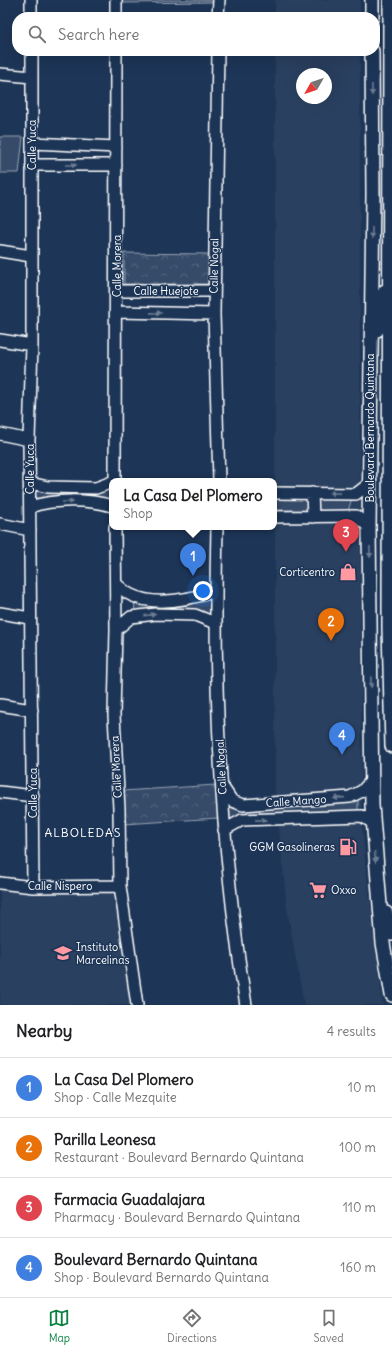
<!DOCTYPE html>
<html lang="en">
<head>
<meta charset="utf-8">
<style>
	:root { --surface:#fff; --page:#f2f2f2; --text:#202124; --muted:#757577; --line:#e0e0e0; --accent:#0b8043 }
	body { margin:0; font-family:Delius,sans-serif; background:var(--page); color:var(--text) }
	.compass { position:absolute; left:296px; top:68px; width:36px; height:36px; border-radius:50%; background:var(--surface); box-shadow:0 4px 16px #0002; rotate:230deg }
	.you { position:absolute; left:203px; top:591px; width:14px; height:14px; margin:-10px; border:3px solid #fff; border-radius:50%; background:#1a73e8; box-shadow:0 0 0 6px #1a73e833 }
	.badge { display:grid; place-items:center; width:26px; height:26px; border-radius:50%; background:var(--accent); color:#fff; font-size:13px; font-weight:700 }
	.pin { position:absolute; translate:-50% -33px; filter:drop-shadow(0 1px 2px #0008) }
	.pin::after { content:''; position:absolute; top:21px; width:14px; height:12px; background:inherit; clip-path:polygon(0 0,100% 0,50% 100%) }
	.popup { position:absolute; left:109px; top:478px; width:168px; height:52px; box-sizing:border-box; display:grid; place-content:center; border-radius:8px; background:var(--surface); filter:drop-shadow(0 1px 3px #0005); font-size:13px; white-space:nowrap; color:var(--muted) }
	.popup b { font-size:15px; color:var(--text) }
	.popup::after { content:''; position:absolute; left:50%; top:100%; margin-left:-8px; border:8px solid transparent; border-top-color:var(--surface) }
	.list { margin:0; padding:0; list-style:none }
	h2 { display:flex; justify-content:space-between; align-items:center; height:52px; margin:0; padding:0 16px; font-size:17px }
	h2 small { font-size:13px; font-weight:400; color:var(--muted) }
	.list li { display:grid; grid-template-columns:26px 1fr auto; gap:12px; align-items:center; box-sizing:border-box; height:60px; padding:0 16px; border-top:1px solid var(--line) }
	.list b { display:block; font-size:15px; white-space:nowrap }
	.list p { margin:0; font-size:13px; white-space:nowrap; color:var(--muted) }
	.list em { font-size:13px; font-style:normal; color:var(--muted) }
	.icon { flex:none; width:22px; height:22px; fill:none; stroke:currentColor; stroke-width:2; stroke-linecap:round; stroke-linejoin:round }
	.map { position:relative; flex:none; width:392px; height:1005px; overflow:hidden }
	.search { position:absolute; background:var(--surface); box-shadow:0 4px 16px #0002; left:12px; right:12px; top:12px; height:44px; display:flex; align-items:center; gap:10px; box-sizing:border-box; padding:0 14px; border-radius:16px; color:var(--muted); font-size:15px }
	.sheet { height:292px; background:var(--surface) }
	nav { display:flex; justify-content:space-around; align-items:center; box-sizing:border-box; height:56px; border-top:1px solid var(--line); background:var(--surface); font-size:11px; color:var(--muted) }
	nav a { display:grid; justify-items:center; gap:2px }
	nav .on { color:var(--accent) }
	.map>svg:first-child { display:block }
	.built { fill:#2a4161; fill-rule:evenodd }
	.park { fill:url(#park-crowns); stroke:#9aa5b4 }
	.garden { fill:#364b69; stroke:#9aa5b4 }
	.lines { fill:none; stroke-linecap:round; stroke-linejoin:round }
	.minor-casing { stroke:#fff; stroke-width:14 }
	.major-casing { stroke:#fff; stroke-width:16 }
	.minor { stroke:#1d3557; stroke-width:11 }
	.major { stroke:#1d3557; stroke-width:13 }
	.oneway { fill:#6c7c92 }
	.labels { text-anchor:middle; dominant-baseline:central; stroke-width:3; stroke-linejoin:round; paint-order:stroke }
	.street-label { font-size:11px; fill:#fff; stroke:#1d3557 }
	.poi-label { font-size:11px; fill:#fff; stroke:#1d3557; text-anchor:end }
	.neighbourhood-label { font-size:12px; letter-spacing:1px; fill:#fff; stroke:#1d3557 }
</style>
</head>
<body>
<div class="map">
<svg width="392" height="1005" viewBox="0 0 392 1005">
	<defs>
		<pattern id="park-crowns" width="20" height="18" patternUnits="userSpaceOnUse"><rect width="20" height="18" fill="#364b69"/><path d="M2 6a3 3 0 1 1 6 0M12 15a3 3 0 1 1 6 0" fill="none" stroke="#546680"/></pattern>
	</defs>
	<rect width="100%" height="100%" fill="#1d3557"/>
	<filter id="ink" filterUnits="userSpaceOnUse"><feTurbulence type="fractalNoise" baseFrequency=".025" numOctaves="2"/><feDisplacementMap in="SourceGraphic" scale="8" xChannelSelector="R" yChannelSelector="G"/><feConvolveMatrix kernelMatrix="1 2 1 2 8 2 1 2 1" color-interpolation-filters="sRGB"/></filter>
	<g filter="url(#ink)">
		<path class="built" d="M275,0h85v17h-85z
			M275,51h85v465l2,308 3,36 18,145h-79l-17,-96 -12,-119zM302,74h24v24h-24z
			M0,884l112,9 8,8 13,104h-133z"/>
		<path class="park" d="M122,0h93l1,2 -94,1z
			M124,253l86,1v30h-86z
			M216,785l2,33 -94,6 -2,-33z"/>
		<path class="garden" d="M0,137h23l-4,36h-19z
			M34,487h78l-3,14h-74z
			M274,497l78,1 -4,13 -74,-1z
			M212,595v23l-77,-5 -1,-14z
			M358,795v17l-129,10 -1,-19z"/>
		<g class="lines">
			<g class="minor-casing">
				<path id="minor" d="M31,0v17
					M116,17v-17
					M218,17l1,-17
					M32,51v294l-3,95 4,447
					M218,51l-4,263 5,167
					M0,74l32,3
					M33,143l83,4
					M32,165h84
					M0,251l31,5
					M117,291h97
					M117,312l97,2
					M0,340l32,5
					M0,434l29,6
					M115,481l1,-430
					M30,483l18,4 48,1 16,-6
					M274,493l82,1 14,-11
					M312,493l1,24
					M30,507c24,-8 57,-8 82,-1
					M274,517l82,-1 13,11
					M0,524l30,6
					M115,527l1,103 -2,85 5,94 1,77 17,119
					M217,527c-4,160 3,320 29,478
					M116,584c4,3 9,8 15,11 24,12 60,4 85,-4
					M0,613l30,5
					M116,630l15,-13 25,-3 39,1 20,8
					M0,705l32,5
					M222,786l10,15 11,4 107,-8 12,-6 10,-11
					M0,792l33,4
					M224,830l18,-10 120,-4 11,7
					M0,883l33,4 87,-1"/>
			</g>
			<g class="major-casing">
				<path id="major" d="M372,0v17
					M390,0l-1,628 3,118
					M372,51l1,143 -4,333 3,278 11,138 9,52
					M377,330l8,-39
					M386,913l6,21"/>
			</g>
			<use href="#minor" class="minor"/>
			<use href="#major" class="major"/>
		</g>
		<defs><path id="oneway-solid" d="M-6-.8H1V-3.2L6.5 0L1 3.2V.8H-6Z"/></defs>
		<g class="oneway">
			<use href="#oneway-solid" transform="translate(372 90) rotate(90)"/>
			<use href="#oneway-solid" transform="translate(71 165)"/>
			<use href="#oneway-solid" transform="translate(372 233) rotate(91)"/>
			<use href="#oneway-solid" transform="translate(156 313) rotate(1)"/>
			<use href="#oneway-solid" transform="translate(335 493) rotate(-179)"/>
			<use href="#oneway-solid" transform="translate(68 502)"/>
			<use href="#oneway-solid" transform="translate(370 552) rotate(89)"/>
			<use href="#oneway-solid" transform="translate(150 615) rotate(-7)"/>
			<use href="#oneway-solid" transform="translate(371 682) rotate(89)"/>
			<use href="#oneway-solid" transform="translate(339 798) rotate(176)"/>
			<use href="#oneway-solid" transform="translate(261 820) rotate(-1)"/>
			<use href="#oneway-solid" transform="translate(375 857) rotate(85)"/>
		</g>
	</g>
	<defs>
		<g id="shop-bare" transform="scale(1.38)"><path d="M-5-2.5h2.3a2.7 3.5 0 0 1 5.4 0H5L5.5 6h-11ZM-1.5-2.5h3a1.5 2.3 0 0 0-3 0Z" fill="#ff9aa2" stroke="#1d3557" stroke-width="2.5" paint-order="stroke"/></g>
		<g id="fuel-bare" transform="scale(1.38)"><path d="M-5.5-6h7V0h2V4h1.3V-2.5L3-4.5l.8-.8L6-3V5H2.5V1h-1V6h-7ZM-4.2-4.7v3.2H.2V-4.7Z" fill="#ff9aa2" stroke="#1d3557" stroke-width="2.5" paint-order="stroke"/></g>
		<g id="supermarket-bare" transform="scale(1.38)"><path d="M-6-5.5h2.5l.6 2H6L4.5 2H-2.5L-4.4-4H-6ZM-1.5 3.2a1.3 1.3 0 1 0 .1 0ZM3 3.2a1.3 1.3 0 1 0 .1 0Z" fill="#ff9aa2" stroke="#1d3557" stroke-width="2.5" paint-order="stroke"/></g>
		<g id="school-bare" transform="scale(1.38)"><path d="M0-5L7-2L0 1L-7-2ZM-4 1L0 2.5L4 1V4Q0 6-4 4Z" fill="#ff9aa2" stroke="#1d3557" stroke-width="2.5" paint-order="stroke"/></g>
	</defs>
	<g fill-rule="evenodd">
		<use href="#shop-bare" x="348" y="572"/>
		<use href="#fuel-bare" x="348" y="847"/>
		<use href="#supermarket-bare" x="318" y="890"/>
		<use href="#school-bare" x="63" y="953"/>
	</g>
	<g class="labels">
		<g class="street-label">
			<text transform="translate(32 145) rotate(-90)">Calle Yuca</text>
			<text transform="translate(117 266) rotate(-90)">Calle Morera</text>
			<text transform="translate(214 266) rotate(-89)">Calle Nogal</text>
			<text x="166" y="291">Calle Huejote</text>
			<text transform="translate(370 428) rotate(-90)">Boulevard Bernardo Quintana</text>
			<text transform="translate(30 469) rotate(-90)">Calle Yuca</text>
			<text transform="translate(116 767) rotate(-93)">Calle Morera</text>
			<text transform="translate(221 767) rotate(-93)">Calle Nogal</text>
			<text transform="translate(33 793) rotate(-90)">Calle Yuca</text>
			<text transform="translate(296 801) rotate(-4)">Calle Mango</text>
			<text x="60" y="886">Calle Níspero</text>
		</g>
		<g class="poi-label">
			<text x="335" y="572">Corticentro</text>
			<text x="335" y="847">GGM Gasolineras</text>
			<text x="331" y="890" text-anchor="start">Oxxo</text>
			<text x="76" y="947" text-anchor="start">Instituto<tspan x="76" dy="13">Marcelinas</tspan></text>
		</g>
		<g class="neighbourhood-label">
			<text x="83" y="832">ALBOLEDAS</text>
		</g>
	</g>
</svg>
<svg class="compass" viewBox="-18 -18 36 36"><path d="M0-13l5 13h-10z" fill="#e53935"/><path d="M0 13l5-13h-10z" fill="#757577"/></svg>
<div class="you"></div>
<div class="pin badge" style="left:193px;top:576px;background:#3f7fe0">1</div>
<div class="popup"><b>La Casa Del Plomero</b>Shop</div>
<div class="pin badge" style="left:331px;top:641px;background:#e8710a">2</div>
<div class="pin badge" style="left:346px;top:552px;background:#e0444e">3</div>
<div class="pin badge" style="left:342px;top:755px;background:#3f7fe0">4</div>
<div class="search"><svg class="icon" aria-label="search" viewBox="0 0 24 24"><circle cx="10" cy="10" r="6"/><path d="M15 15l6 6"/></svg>Search here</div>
</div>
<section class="sheet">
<h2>Nearby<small>4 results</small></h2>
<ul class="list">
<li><span class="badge" style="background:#3f7fe0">1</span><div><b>La Casa Del Plomero</b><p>Shop · Calle Mezquite</p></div><em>10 m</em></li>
<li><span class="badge" style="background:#e8710a">2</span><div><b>Parilla Leonesa</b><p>Restaurant · Boulevard Bernardo Quintana</p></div><em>100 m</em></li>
<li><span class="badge" style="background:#e0444e">3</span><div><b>Farmacia Guadalajara</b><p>Pharmacy · Boulevard Bernardo Quintana</p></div><em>110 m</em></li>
<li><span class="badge" style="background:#3f7fe0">4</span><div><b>Boulevard Bernardo Quintana</b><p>Shop · Boulevard Bernardo Quintana</p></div><em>160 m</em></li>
</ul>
</section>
<nav>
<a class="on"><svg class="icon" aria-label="map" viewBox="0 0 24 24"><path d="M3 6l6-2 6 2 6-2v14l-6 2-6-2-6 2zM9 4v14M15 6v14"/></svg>Map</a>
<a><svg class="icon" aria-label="directions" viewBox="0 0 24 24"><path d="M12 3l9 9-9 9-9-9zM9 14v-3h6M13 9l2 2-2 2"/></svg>Directions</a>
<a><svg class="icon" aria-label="saved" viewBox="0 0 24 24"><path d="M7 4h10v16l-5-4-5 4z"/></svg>Saved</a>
</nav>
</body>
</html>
